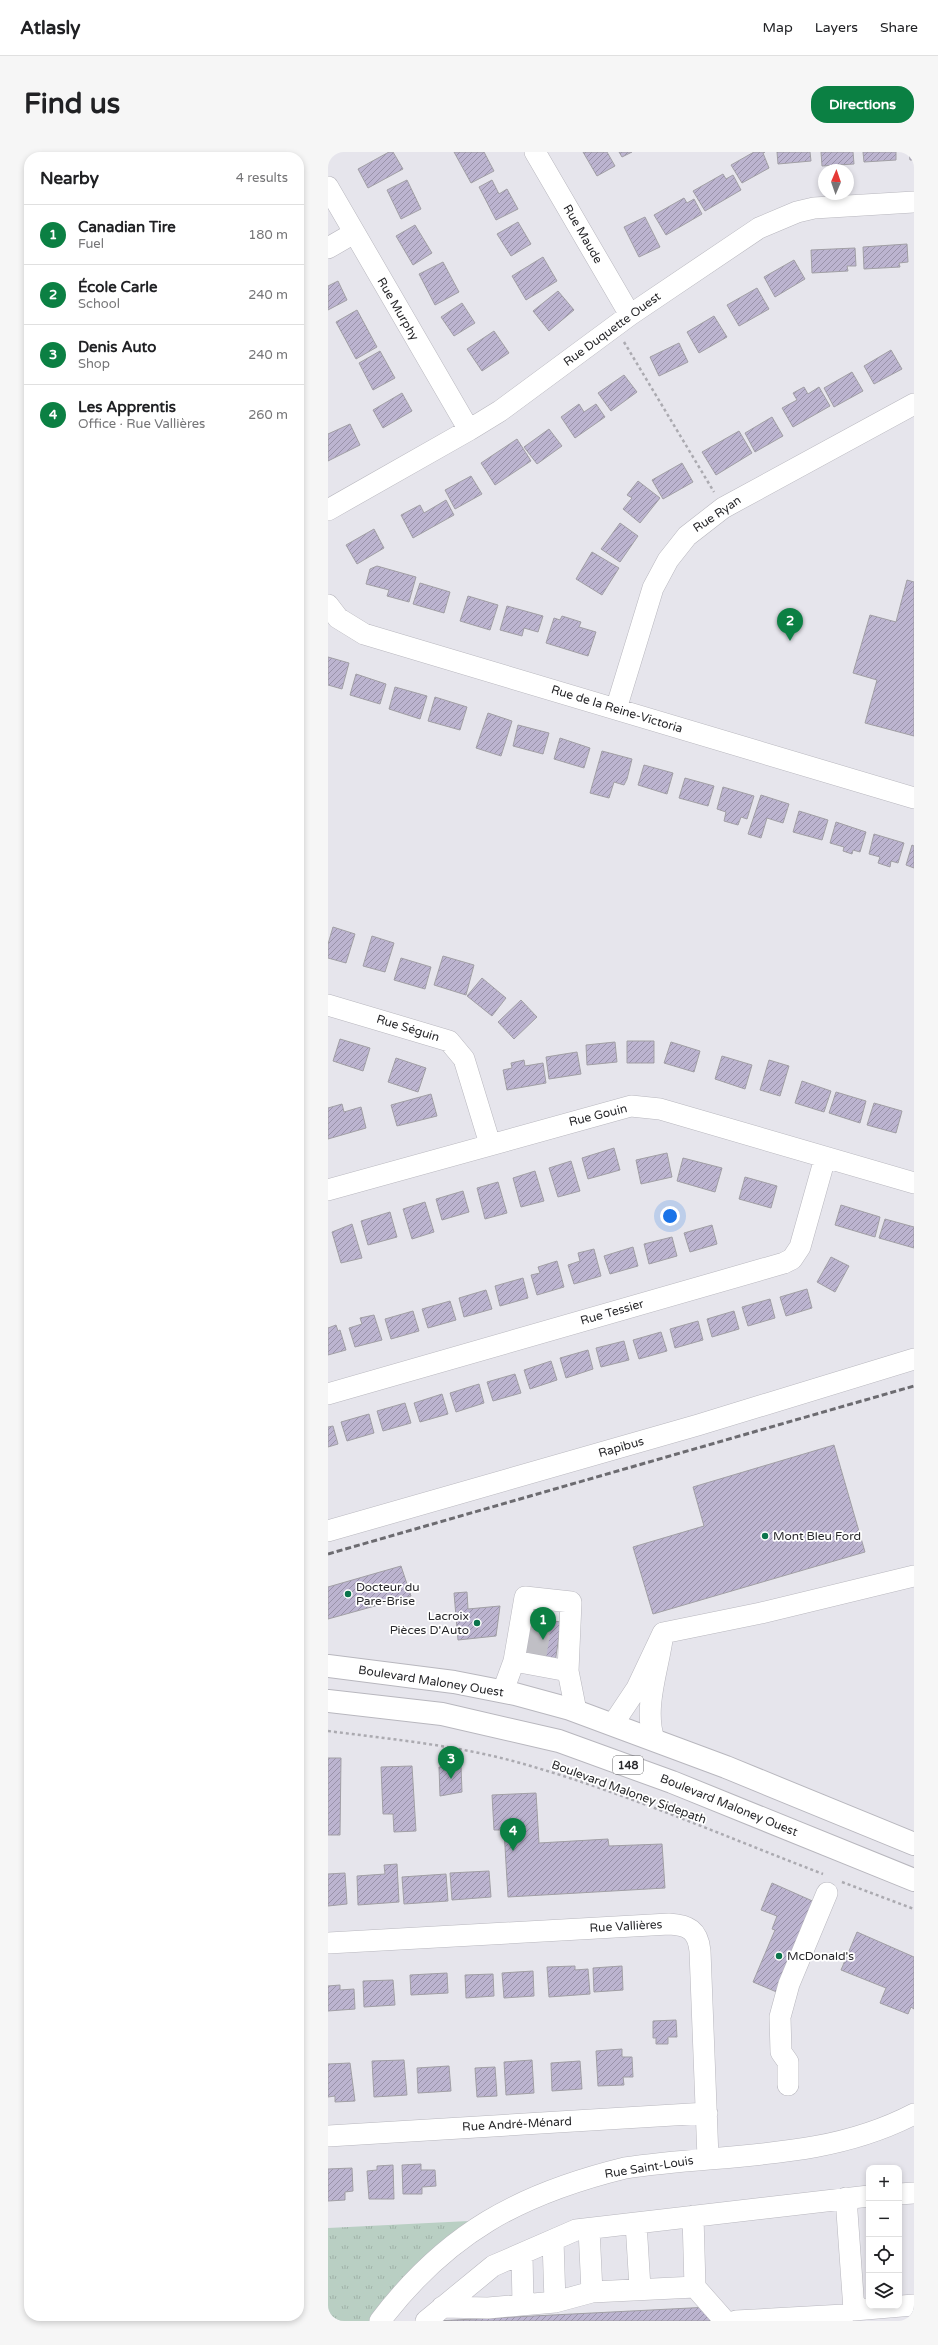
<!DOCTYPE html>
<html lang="en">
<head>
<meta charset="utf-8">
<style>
	:root { --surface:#fff; --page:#f6f6f6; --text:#202124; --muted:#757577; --line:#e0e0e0; --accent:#0b8043 }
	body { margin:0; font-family:"Varela Round",sans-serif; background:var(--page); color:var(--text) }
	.controls { position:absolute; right:12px; bottom:12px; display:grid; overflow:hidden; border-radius:8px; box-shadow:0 2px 6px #0003 }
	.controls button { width:36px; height:36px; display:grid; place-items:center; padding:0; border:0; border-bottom:1px solid var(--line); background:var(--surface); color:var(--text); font:20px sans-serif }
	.compass { position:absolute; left:490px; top:12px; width:36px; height:36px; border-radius:50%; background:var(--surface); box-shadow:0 2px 6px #0003; rotate:2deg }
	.you { position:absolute; left:342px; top:1064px; width:14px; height:14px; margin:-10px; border:3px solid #fff; border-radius:50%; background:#1a73e8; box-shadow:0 0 0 6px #1a73e833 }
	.badge { display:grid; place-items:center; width:26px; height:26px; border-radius:50%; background:var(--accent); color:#fff; font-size:13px; font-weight:700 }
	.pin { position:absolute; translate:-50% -33px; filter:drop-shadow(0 1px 2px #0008) }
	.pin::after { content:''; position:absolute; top:21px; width:14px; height:12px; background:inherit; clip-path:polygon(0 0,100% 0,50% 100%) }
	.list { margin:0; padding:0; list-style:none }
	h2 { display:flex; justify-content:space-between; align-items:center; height:52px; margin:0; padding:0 16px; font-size:17px }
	h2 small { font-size:13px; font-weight:400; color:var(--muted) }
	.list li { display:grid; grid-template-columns:26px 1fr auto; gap:12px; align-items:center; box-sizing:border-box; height:60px; padding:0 16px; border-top:1px solid var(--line) }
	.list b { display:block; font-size:15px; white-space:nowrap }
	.list p { margin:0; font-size:13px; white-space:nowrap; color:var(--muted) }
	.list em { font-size:13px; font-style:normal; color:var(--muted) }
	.icon { flex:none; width:22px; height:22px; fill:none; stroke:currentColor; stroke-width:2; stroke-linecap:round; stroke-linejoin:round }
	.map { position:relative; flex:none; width:586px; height:2169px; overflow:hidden; border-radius:16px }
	header { display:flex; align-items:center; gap:24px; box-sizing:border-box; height:56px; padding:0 20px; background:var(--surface); border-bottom:1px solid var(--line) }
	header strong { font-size:19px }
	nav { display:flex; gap:22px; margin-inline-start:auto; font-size:14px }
	.intro { display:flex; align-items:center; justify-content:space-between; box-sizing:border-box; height:96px; padding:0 24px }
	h1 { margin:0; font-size:28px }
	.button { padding:10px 18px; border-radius:16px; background:var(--accent); color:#fff; font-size:14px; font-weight:700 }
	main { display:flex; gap:24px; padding:0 24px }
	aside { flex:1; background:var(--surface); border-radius:16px; box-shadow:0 2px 6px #0003 }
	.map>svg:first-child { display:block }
	.grass { fill:url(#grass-tufts) }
	.building { fill:url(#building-hatch); stroke:#a19fa5 }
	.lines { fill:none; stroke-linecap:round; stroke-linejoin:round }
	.minor-tunnel { stroke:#c0bfc5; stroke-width:21; stroke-dasharray:21 10; stroke-linecap:butt }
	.minor-casing { stroke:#b8b7be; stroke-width:22 }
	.major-casing { stroke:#b8b7be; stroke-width:24 }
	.path { stroke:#abaab0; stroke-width:2.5; stroke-dasharray:3 3; stroke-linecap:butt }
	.minor { stroke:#fff; stroke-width:21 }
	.major { stroke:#fff; stroke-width:22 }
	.rail { stroke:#6c6b70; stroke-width:3; stroke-dasharray:6 3; stroke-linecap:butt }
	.poi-dot { fill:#0b744c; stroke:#fff; stroke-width:1.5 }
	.labels { text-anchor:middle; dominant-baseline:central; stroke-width:3.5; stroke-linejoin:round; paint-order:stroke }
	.shield { fill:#fff; stroke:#68686b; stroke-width:1 }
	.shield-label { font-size:11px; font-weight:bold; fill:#28282b }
	.street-label { font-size:12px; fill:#28282b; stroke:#fff }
	.poi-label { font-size:12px; fill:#28282b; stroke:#fff; text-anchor:start }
</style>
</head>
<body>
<header>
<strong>Atlasly</strong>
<nav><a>Map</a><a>Layers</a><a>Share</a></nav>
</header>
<div class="intro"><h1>Find us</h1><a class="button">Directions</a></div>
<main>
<aside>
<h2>Nearby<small>4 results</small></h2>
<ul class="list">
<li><span class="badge">1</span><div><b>Canadian Tire</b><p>Fuel</p></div><em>180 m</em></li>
<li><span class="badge">2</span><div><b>École Carle</b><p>School</p></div><em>240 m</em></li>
<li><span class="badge">3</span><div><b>Denis Auto</b><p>Shop</p></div><em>240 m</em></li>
<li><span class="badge">4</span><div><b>Les Apprentis</b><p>Office · Rue Vallières</p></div><em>260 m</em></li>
</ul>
</aside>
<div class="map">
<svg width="586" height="2169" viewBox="0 0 586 2169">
	<defs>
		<pattern id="grass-tufts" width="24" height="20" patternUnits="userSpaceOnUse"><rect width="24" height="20" fill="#b9cfc3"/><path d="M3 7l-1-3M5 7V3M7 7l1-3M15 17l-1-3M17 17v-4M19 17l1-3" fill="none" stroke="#9fb2a8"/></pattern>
		<pattern id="building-hatch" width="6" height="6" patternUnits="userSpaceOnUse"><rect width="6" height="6" fill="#bcb4d0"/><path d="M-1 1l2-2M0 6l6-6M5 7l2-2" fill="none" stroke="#9992a9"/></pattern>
	</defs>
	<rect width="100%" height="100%" fill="#e6e5ec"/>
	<path class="grass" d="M161,2068l-109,101h-52v-93z"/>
	<path class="building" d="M61,0h4l10,17 -35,19 -10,-19z
		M126,0h30l10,19 -23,12z
		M255,0h24l8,14 -18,10z
		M291,0h13l-10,5z
		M426,0h11l-2,1 6,15 -27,15 -11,-18z
		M449,0h33l1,9 -33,3z
		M493,0h32l1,12 -32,2z
		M535,0h33v8l-32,2z
		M581,0h5v8h-4z
		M395,22l3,5 7,-4 8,15 -36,21 -12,-20z
		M79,28l14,29 -20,10 -14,-29z
		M164,28l7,14 8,-5 11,20 -22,11 -17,-33z
		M356,46l3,5 7,-4 8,15 -36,21 -12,-20z
		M317,65l15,30 -21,10 -15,-30z
		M190,70l13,22 -20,12 -14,-22z
		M87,73l17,28 -19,12 -17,-29z
		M579,92l1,18 -9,1 1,4 -36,2 -1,-22z
		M527,96l1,18h-9l1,5 -36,2 -1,-23z
		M215,105l14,24 -31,19 -14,-24z
		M466,108l11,19 -30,18 -11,-20z
		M115,110l16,30 -24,13 -16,-31z
		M10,129l9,19 -19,10v-24z
		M429,136l12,21 -30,17 -12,-21z
		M230,139l16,19 -25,21 -16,-20z
		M134,151l13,20 -21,13 -13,-19z
		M29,158l20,37 -21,12 -20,-37z
		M386,164l13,21 -28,16 -12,-21z
		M166,179l15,22 -27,18 -15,-22z
		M351,191l9,19 -29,14 -9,-19z
		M563,198l11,19 -28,15 -10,-18z
		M52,199l15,27 -22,12 -14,-27z
		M524,220l11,19 -29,16 -10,-19z
		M296,223l13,17 -26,19 -13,-18z
		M476,235l4,7 11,-7 11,19 -37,21 -11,-19 15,-8 -4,-7z
		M74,241l10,18 -29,17 -10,-18z
		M251,252l5,8 12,-8 9,13 -30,21 -14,-21z
		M444,265l11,19 -28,16 -10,-19z
		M22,272l10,21 -32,16v-27z
		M221,277l13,17 -25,18 -13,-17z
		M411,279l13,22 -36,22 -14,-23z
		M189,287l14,22 -36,24 -14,-22z
		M354,311l11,19 -30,17 -11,-19z
		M143,324l11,18 -27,15 -10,-19z
		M310,329l22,17 -20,25 -17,-14 9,-11 -5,-3z
		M118,348l8,15 -41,23 -12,-23 19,-10 4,8z
		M292,371l18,13 -18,26 -19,-13z
		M46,377l10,19 -27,16 -11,-19z
		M264,400l27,16 -17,27 -26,-16z
		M49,414l39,11 -7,25 -22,-6 2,-6 -23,-6 4,-15z
		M579,428l7,2v154l-49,-13 12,-43 -24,-7 17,-58 26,7z
		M92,431l30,9 -6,21 -31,-9z
		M140,444l30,9 -8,25 -30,-9z
		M179,454l36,10 -5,16 -14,-4 -2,8 -22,-6z
		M234,464l19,6 -2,5 17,5 -8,24 -42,-13 8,-25 6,2z
		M0,505l21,6 -7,26 -14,-4z
		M28,522l30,10 -6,20 -30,-9z
		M67,535l32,9 -7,23 -31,-10z
		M107,545l32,10 -7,23 -32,-9z
		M160,561l24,8 -11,35 -25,-8z
		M190,573l31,8 -6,21 -30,-8z
		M232,586l30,10 -6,20 -30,-9z
		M274,599l30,8 -5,20 -3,6 -10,-3 -5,16 -19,-5z
		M316,613l29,8 -6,21 -29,-9z
		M357,626l29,8 -6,20 -29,-8z
		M395,635l31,9 -7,23 -6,-2 -3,8 -14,-4 2,-9 -9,-3z
		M433,643l28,9 -6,19 -16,-5 -6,20 -13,-4z
		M471,659l29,9 -6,20 -29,-8z
		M508,670l30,10 -6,20 -7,-2 -1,4 -9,-3 1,-4 -14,-4z
		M546,682l30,9 -6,20 -7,-2 -1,6 -12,-4 2,-6 -11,-3z
		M584,693l2,1v22l-8,-3z
		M5,775l22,7 -9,29 -18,-5v-14z
		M44,784l22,7 -9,29 -22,-6z
		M115,804l31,9 -8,30 -32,-10z
		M73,806l30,9 -6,22 -31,-9z
		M154,826l24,20 -14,18 -25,-20z
		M193,848l16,17 -23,22 -16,-17z
		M12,887l30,9 -7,23 -30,-10z
		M299,889h27v22h-27z
		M287,890l2,20 -30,3 -1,-20z
		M343,890l29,9 -6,21 -30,-9z
		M249,900l4,22 -32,5 -3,-22z
		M394,904l30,9 -7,24 -30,-10z
		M68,906l30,10 -8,24 -30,-10z
		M196,908l1,6 18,-3 3,20 -39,7 -4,-20 9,-2 -1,-5z
		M441,908l20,6 -9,30 -20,-6z
		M474,929l29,10 -7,21 -29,-9z
		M508,940l30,9 -6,22 -31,-10z
		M103,942l6,22 -40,10 -6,-21z
		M546,951l28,8 -6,22 -29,-8z
		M14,952l2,8 17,-5 5,21 -38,11v-31z
		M286,996l6,22 -32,9 -6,-21z
		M339,1001l5,24 -31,7 -5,-24z
		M355,1006l39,10 -7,24 -38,-11z
		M243,1009l9,30 -22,6 -9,-29z
		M207,1019l9,30 -23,6 -8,-29z
		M417,1025l32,9 -6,22 -32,-9z
		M170,1030l9,31 -22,6 -8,-31z
		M135,1039l6,21 -27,8 -6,-21z
		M97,1050l9,30 -22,7 -9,-30z
		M513,1053l39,12 -5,20 -40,-12z
		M62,1060l7,25 -29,8 -7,-24z
		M557,1067l29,8v21l-35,-10z
		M24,1072l10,34 -21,5 -9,-31z
		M384,1073l5,19 -27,8 -6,-19z
		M344,1085l5,19 -28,8 -5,-20z
		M305,1095l5,19 -28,8 -6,-18z
		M266,1097l7,27 -27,8 -6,-19 12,-4 -2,-8z
		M503,1105l18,9 -14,26 -18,-10z
		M229,1109l7,26 -27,8 -6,-20 9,-2 -2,-6z
		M195,1126l5,20 -28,8 -5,-20z
		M479,1137l5,19 -26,8 -6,-19z
		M158,1138l6,19 -28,8 -5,-19z
		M442,1147l5,19 -27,8 -6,-19z
		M122,1149l6,19 -28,8 -6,-19z
		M85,1159l6,20 -28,8 -6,-20z
		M406,1159l5,18 -27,8 -5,-18z
		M46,1163l8,25 -27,7 -6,-19 13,-4 -2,-6z
		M370,1169l5,19 -28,8 -5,-19z
		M8,1173l2,6 2,-1 6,20 -18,5v-27z
		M333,1180l6,19 -28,8 -6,-19z
		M296,1189l5,19 -28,7 -5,-19z
		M260,1198l5,19 -27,9 -6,-20z
		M223,1209l6,19 -27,9 -6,-19z
		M187,1222l6,19 -28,8 -6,-19z
		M151,1232l5,19 -28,9 -6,-19z
		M114,1242l6,20 -28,8 -6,-19z
		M77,1251l6,20 -28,8 -6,-20z
		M41,1262l5,19 -27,8 -6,-19z
		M5,1274l5,18 -10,3v-20z
		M506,1293l31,107 -212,62 -20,-67 71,-21 -11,-39z
		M73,1414l10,30 -83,23v-32z
		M139,1440l1,17 32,-3 -4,30 -38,4 -4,-47z
		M203,1466l30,4 -6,41 -30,-4z
		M0,1606h13l-1,77h-12z
		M84,1614l4,65 -22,1 -1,-18h-10l-2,-47z
		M133,1614l1,26 -22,4 -1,-29z
		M208,1641l3,50 69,-4 1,7 53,-2 3,44 -157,9 -4,-67h-10l-2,-35z
		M69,1712l2,38 -41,3 -1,-29 28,-2 -1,-9z
		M161,1719l2,26 -39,3 -2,-27z
		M17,1721l2,31 -19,2v-32z
		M118,1722l2,27 -44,3 -2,-27z
		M444,1731l45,20 -38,90 -26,-11 22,-52 -3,-1 5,-13 -16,-6z
		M529,1780l57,25v52l-3,-2 -3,7 -28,-11 6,-15 -45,-18z
		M247,1814v4l13,-1 2,25 -41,3 -2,-30z
		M294,1814l1,24 -29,2 -1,-24z
		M205,1819l1,25 -30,2 -2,-25z
		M119,1821l1,20 -37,2 -1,-20z
		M165,1822l1,22 -28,2 -1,-23z
		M65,1828l2,25 -31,2 -1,-26z
		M12,1833v5l14,-1 1,20 -27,2v-25z
		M348,1868l1,17h-9v7h-12v-6h-3v-17z
		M294,1897v8h10l1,20h-10l1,8 -26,1 -2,-35z
		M76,1908l3,35 -33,2 -2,-36z
		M204,1908l2,33 -28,2 -2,-33z
		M252,1909l2,28 -30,2 -1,-28z
		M22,1911l5,38 -20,1v-6l-7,1v-33z
		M121,1914l2,25 -33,2 -1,-25z
		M167,1915l2,29 -20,1 -2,-29z
		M93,2012v6h14l1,16 -14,1v7h-19l-1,-29z
		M65,2013l1,34h-25l-2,-28 10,-1v-4z
		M24,2016l1,23 -8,1v8l-17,1v-32z
		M382,2155l1,14h-276z"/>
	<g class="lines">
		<path class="minor-tunnel" d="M201,1478l30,4
			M199,1493l30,5"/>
		<g class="minor-casing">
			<path id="minor" d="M207,0l95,163
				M0,35l141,243
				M0,96l26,-15
				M0,358l141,-80 31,-19 130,-96 129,-87 38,-16 17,-4 100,-6
				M0,453l10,13 26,16 550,164
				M288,557l37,-121 15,-28 19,-24 36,-28 191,-104
				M0,853l121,36 15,18 26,85
				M0,1038l303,-84 29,3 254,74
				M0,1242l456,-131 8,-4 8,-12 25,-89
				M0,1379l370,-106 216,-66
				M335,1481l98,-20 153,-37
				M186,1509l54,10
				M175,1539l11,-30 11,-64 46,5 -3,69 8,40
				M285,1572l24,-36 26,-55c-4,35 -20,73 -9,107
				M0,1791l341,-19c19,1 29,6 31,27l8,207
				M460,1933v-23l-7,-10 -1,-35 9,-33 38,-91
				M0,1984l379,-23
				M571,2042l15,-1
				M518,2046l8,112 60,-5
				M308,2071l4,65
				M261,2077l3,63 103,-5 -2,-71
				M225,2088l2,62
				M194,2102l1,51
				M367,2135l30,34
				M114,2155l46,1 67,-6 37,-10
				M52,2169c67,-88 139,-127 245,-153 99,-15 199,-7 289,-54
				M98,2169l67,-55 83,-36 293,-34
				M408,2169l108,-6"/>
		</g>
		<g class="major-casing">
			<path id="major" d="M0,1514l126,16 61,12 55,15 156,58 188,77
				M0,1549l114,13 117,27 113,41 242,98"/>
		</g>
		<path class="path" d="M296,190l90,150
			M0,1579c62,8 125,14 185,30 106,29 208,74 310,113
			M514,1730l72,27"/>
		<use href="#minor" class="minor"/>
		<use href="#major" class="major"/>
		<path class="rail" d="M0,1402l586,-168"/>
	</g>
	<g class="poi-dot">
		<circle cx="437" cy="1384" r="4"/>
		<circle cx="20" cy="1442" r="4"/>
		<circle cx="149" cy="1471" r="4"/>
		<circle cx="451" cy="1804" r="4"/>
	</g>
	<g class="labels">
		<rect class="shield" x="285" y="1604" width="30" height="18" rx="3"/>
		<g class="shield-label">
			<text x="300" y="1613">148</text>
		</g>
		<g class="street-label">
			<text transform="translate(255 82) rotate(60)">Rue Maude</text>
			<text transform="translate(70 157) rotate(60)">Rue Murphy</text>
			<text transform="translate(284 177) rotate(-36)">Rue Duquette Ouest</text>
			<text transform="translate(389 362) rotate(-34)">Rue Ryan</text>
			<text transform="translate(289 557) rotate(17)">Rue de la Reine-Victoria</text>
			<text transform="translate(80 876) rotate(17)">Rue Séguin</text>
			<text transform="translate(270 963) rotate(-14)">Rue Gouin</text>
			<text transform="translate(284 1160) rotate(-16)">Rue Tessier</text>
			<text transform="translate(293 1295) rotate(-16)">Rapibus</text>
			<text transform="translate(103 1529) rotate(9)">Boulevard Maloney Ouest</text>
			<text transform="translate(301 1640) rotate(20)">Boulevard Maloney Sidepath</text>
			<text transform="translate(401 1653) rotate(22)">Boulevard Maloney Ouest</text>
			<text transform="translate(298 1774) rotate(-3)">Rue Vallières</text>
			<text transform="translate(189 1972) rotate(-3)">Rue André-Ménard</text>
			<text transform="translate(321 2015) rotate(-9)">Rue Saint-Louis</text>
		</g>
		<g class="poi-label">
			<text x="445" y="1384">Mont Bleu Ford</text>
			<text x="28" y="1435">Docteur du<tspan x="28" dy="14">Pare-Brise</tspan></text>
			<text x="141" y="1464" text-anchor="end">Lacroix<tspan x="141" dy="14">Pièces D'Auto</tspan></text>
			<text x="459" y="1804">McDonald's</text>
		</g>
	</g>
</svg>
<div class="controls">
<button>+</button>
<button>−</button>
<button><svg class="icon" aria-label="locate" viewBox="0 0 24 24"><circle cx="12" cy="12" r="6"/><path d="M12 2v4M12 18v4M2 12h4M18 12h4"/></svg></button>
<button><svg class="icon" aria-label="layers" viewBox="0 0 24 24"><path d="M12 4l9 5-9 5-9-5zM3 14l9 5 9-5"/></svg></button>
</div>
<svg class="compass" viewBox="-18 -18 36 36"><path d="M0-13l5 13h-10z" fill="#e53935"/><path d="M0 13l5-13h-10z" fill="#757577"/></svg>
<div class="you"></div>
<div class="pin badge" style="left:215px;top:1488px">1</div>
<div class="pin badge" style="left:462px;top:489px">2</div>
<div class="pin badge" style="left:123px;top:1627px">3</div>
<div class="pin badge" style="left:185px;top:1699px">4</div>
</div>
</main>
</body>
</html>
